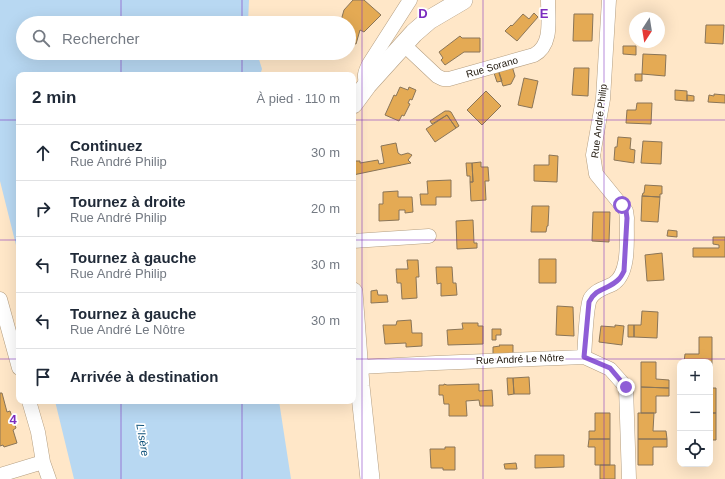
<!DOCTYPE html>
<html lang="fr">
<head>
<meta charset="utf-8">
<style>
	:root { --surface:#fff; --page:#f2f2f3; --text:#1f2937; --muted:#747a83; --line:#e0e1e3 }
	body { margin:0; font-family:Helvetica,sans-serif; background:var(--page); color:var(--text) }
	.controls { position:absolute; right:12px; bottom:12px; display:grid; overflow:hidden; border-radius:8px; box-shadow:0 4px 16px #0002 }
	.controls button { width:36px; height:36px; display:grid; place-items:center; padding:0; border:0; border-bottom:1px solid var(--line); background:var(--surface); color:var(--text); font:20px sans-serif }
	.compass { position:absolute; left:629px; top:12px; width:36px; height:36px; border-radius:50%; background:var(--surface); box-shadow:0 4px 16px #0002; rotate:192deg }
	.stop { position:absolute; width:12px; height:12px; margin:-9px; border:3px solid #8e5dd6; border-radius:50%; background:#fff }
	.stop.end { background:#8e5dd6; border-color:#fff; box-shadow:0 1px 4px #0008 }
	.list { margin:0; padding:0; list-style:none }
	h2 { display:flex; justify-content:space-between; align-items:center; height:52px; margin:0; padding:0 16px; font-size:17px }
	h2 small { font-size:13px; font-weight:400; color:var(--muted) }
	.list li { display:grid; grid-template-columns:26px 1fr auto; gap:12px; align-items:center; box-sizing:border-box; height:56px; padding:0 16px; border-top:1px solid var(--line) }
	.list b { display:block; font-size:15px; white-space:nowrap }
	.list p { margin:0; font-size:13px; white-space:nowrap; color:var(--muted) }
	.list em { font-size:13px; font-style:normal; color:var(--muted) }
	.icon { flex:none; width:22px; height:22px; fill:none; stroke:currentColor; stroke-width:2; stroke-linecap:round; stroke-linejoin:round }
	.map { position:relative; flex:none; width:725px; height:479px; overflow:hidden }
	.search { position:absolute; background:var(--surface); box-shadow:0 4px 16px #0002; left:16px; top:16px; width:340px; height:44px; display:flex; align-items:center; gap:10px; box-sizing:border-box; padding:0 14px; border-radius:22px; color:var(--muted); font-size:15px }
	.panel { position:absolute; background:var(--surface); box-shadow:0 4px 16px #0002; left:16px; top:72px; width:340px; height:332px; border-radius:8px }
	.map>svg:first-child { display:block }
	.water { fill:#b8d8f2 }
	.building { fill:#e4aa54; stroke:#8a7558 }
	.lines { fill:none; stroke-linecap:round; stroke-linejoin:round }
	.street-casing { stroke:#b49e81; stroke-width:15 }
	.secondary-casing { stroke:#b49e81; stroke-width:20 }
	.street { stroke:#fff; stroke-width:14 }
	.secondary { stroke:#fff; stroke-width:19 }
	.route { stroke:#8e5dd6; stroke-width:5 }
	.grid { fill:none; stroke:#7b2cbf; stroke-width:1; stroke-opacity:0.55 }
	.labels { text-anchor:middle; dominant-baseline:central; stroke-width:3.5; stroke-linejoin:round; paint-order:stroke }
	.street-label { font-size:10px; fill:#1e160b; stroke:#fff }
	.water-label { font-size:11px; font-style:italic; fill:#0c5079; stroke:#fff }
	.grid-label { font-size:13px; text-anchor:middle; font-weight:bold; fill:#7b2cbf; stroke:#fff; stroke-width:3.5; stroke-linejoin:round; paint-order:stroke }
</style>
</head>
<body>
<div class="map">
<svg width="725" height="479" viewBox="0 0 725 479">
	<rect width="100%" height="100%" fill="#ffe7c8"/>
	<path class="water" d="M0,0h249l-1,23h-225v30h234l5,16 -2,6h-241v182l-19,-76z
		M55,401h224l12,78h-217z"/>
	<path class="building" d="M353,0h11l17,15 -17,17 -4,-2 -4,14 -7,-2v-19h-6l-1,-6 2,-7z
		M534,13l4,4 -21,24 -12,-10 6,-6 1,1 11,-12 6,5z
		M574,14h19l-1,27h-19z
		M706,25h18l-1,19 -18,-1z
		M460,36l2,2h18v14h-16l-19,13 -4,-5 2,-2 -4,-6z
		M623,46h13v9l-13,-1z
		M643,54l23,1 -1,21 -23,-2z
		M512,66l3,10 -4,8 -8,2 -5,-16z
		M574,68h15l-1,28 -16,-1z
		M499,72l3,9 -5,1 -3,-9z
		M635,74h7v7h-7z
		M524,78l14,3 -6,27 -14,-3z
		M400,87l8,3 1,-3 7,3 -4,10 -2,-1 -2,4 2,1 -6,12 -2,-1 -3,6 -14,-6 9,-20 2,1z
		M675,90l12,1v10l-12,-1z
		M486,91l15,15 -19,19 -15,-15z
		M714,94l11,1v8l-17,-1 1,-7 5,1z
		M687,95l7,1v5h-7z
		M637,103h15l-1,21 -25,-1 1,-13h9z
		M445,111h4l2,1 8,14 -3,2 -9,-13 -15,9 -2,-3z
		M447,115l9,13 -21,14 -9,-13z
		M618,137l13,1 -1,11 5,1 -1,13 -20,-3 1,-13h2z
		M643,141l19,1 -1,22 -20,-1z
		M396,143l2,10 3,2 7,-2 4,2 -4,5 3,3 -58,12v-14h7v2l18,-3 1,4 5,-1 -3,-17z
		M549,155l9,1 -1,26 -23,-1v-16h15z
		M481,162v5h7l1,14h-4l1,19 -15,1 -1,-19h3l-1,-19z
		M466,163h6l1,19h-3v-6h-3z
		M451,180v17h-15v8h-15l-1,-11h8l-1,-13z
		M645,185l17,1v8h-2v3l-18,-1 1,-3h1z
		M398,191v6h14l1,15 -8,1v-3h-6v10l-20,1v-17h4v-12z
		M642,196l18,1 -2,25 -17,-1z
		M532,206h17l-1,20h-1l-1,6h-15z
		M593,212h17l-1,30 -17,-1z
		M473,220l1,23h3v5l-20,1 -1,-28z
		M668,230l9,1v6l-10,-1z
		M713,237h12v20h-32v-9h26v-3l-6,-1z
		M662,253l2,27 -17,1 -2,-26z
		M539,259h17v24h-17z
		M407,260h11l1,17h-3l1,21 -15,1 -1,-16h-4l-1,-14h12z
		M436,267h16l1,16h3l1,12 -16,1v-13l-4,1z
		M377,290l1,5h9l1,7 -17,1v-12z
		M557,306l16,1 1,29 -18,-1z
		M642,311l16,1 -1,26 -23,-1v-12h7z
		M411,320l1,13h10v13l-16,1v-4l-21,1 -2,-19h13l1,-4z
		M462,323h16v3h5v18l-35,1 -1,-15 16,-1z
		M615,325l9,1 -2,19 -23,-3 2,-16 14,1z
		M628,325h6v12h-6z
		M492,329h9v6h-5v5h-4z
		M699,337h13v25h-28l1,-8h14z
		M499,345h14v9l-20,1v-8l7,-1z
		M641,362h15v17l13,1v8l-28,-1z
		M710,362h2v26h-2z
		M529,377l1,17h-16l-1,-16z
		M507,378h6l1,16 -6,1z
		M444,384l3,1 32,-1v7l13,-1 1,16h-13l-1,-6 -13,1 1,15h-18v-12h-5l-1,-9h-4v-10h5z
		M641,387l28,1v8h-13v17h-15z
		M710,388h6v25h-6z
		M0,393h2l5,19 3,-1 6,17 -3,2 4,13 -13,4 -1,-2 -3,1z
		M595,413h15v26h-21v-8h6z
		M638,413h16l-1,18h13l1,8h-29z
		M710,413h6v27h-6z
		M589,439h21v26h-15v-18h-7z
		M638,439h29v8h-14v18h-15z
		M445,447h10v23h-12v-2h-12l-1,-19h15z
		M535,455h29v12l-29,1z
		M516,463l1,6h-12l-1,-5z
		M600,465h15v14h-15z"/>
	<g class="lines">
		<g class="street-casing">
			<path id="street" d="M403,44l34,32 6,3h6l85,-24c19,-10 14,-36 14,-55
				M367,85c-4,-8 -2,-13 2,-21l41,-64
				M353,241l76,-5
				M0,299l19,69
				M584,357c1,-12 2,-49 6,-58 5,-9 15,-11 23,-15 18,-11 13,-48 14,-66l-1,-7 -30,-37 -3,-19 10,-56 6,-99
				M359,367l77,-4 148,-6 26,12 16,18 3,92
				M29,401l9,31 5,30 6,17
				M0,475l43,-13"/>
		</g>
		<g class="secondary-casing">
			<path id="secondary" d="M353,104l14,-19 47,-52 15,-13 34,-20
				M353,292l7,94 10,93"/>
		</g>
		<use href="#street" class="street"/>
		<use href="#secondary" class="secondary"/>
	</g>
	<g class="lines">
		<path class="route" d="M622,205l4,6 1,7 -3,53c-1,2 -3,6 -5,8 -10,11 -23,8 -30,23l-5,55 26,11 16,19"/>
	</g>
	<path class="grid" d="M121,0v23M242,0v23M362,0v479M483,0v479M604,0v479M121,53v22M242,53v22M0,120h19M353,120h372M0,240h19M353,240h372M0,359h19M353,359h372M121,401v78M242,401v78"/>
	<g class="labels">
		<g class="street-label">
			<text transform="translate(492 67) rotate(-16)">Rue Sorano</text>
			<text transform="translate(599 121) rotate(-83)">Rue André Philip</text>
			<text transform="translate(520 359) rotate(-2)">Rue André Le Nôtre</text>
		</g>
		<g class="water-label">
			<text transform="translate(143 440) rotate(80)">L'Isère</text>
		</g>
	</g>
	<g class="grid-label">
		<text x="423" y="18">D</text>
		<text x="544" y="18">E</text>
		<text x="13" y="424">4</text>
	</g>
</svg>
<div class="controls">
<button>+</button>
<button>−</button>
<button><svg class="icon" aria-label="locate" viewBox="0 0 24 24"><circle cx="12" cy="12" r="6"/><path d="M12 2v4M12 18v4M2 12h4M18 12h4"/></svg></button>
</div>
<svg class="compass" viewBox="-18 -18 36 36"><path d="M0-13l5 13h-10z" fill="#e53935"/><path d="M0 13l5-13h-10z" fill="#747a83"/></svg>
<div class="stop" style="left:622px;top:205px"></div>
<div class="stop end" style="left:626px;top:387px"></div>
<div class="search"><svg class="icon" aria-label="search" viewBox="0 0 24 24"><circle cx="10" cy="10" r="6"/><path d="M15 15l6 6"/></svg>Rechercher</div>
<section class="panel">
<h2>2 min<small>À pied · 110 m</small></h2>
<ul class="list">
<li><svg class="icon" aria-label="ahead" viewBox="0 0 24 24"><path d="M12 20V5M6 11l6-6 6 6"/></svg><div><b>Continuez</b><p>Rue André Philip</p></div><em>30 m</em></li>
<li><svg class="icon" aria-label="right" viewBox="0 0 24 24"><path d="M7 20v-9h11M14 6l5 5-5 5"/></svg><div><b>Tournez à droite</b><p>Rue André Philip</p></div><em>20 m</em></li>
<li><svg class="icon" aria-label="left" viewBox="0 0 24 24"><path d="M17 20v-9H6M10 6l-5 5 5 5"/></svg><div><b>Tournez à gauche</b><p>Rue André Philip</p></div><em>30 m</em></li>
<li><svg class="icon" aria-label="left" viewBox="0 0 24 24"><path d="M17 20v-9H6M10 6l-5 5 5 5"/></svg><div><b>Tournez à gauche</b><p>Rue André Le Nôtre</p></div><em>30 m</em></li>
<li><svg class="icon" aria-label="arrive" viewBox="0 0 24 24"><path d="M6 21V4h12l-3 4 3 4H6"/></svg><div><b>Arrivée à destination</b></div></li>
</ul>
</section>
</div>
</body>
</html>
